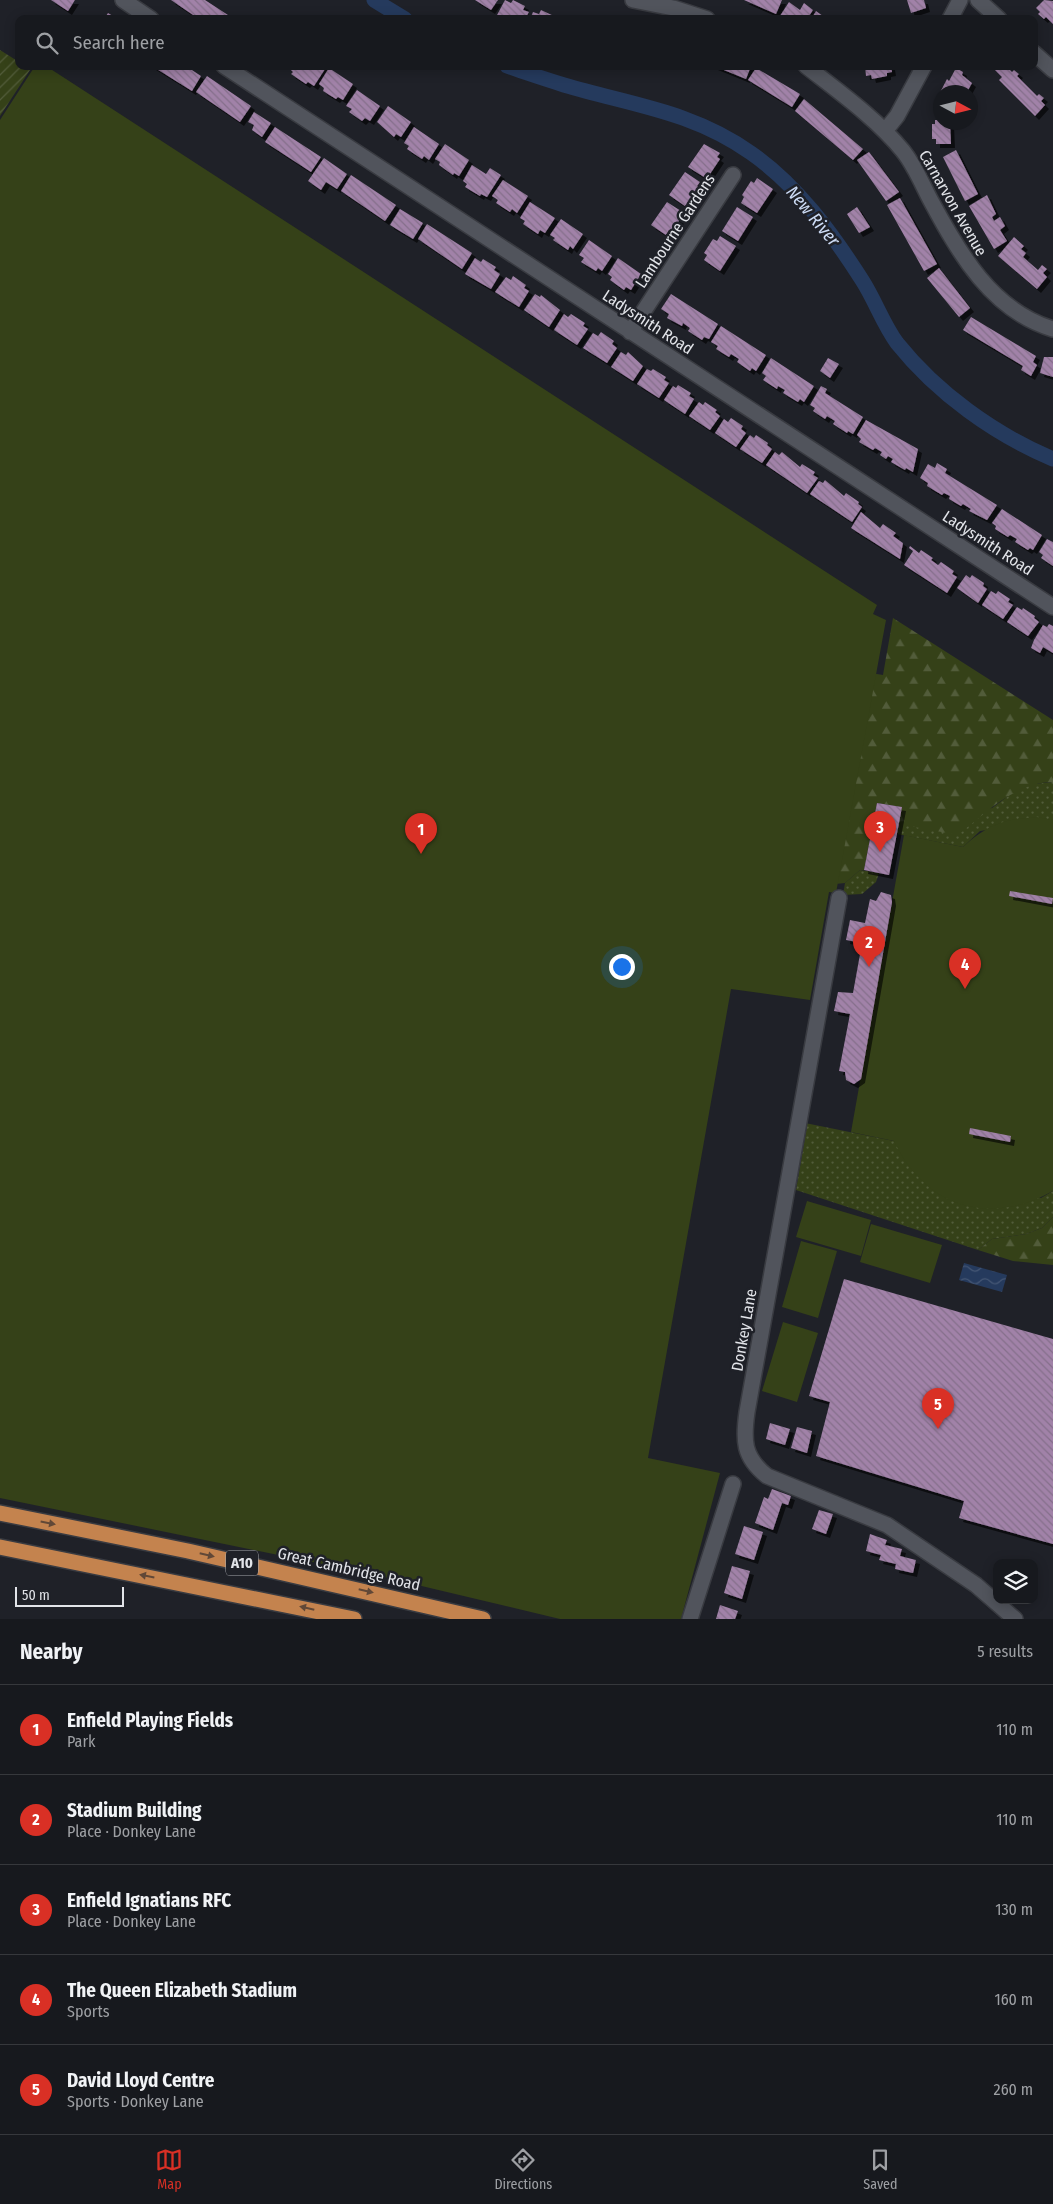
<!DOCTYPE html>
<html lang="en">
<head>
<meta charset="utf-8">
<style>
	:root { --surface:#17191e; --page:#202227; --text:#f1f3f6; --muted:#9ea0a4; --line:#36383c; --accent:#d93025 }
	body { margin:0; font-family:"Fira Sans Condensed",sans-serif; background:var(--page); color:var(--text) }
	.controls { position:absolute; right:15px; bottom:15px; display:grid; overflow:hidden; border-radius:10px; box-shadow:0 2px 12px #0003 }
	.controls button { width:45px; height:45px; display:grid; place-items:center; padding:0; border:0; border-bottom:1px solid var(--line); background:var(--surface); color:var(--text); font:25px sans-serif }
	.compass { position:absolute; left:933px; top:85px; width:45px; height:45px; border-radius:50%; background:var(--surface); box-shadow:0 2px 12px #0003; rotate:97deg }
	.scale { position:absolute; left:15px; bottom:12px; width:109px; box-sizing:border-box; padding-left:5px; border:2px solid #e2e4e9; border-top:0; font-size:14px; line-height:18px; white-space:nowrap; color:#e2e4e9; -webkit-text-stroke:4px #1f2128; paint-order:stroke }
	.you { position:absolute; left:621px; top:966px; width:18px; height:18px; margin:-12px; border:4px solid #fff; border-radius:50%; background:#1a73e8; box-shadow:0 0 0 8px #1a73e833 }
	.badge { display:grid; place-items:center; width:32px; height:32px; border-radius:50%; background:var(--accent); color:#fff; font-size:16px; font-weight:700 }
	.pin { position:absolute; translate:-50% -41px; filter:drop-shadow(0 1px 2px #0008) }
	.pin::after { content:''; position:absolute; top:26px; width:18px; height:15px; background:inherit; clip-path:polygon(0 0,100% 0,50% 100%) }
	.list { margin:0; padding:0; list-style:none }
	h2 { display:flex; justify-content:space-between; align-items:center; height:65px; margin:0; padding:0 20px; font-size:21px }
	h2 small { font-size:16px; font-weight:400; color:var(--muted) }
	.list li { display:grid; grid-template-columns:32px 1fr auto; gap:15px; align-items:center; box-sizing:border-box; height:90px; padding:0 20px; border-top:1px solid var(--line) }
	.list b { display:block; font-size:19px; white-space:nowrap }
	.list p { margin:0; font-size:16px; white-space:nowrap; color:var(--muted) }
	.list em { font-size:16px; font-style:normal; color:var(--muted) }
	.icon { flex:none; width:28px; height:28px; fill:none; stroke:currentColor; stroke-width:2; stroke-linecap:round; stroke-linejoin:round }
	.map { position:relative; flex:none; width:1053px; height:1619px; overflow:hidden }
	.search { position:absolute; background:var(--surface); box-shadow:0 2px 12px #0003; left:15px; right:15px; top:15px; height:55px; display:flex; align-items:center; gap:12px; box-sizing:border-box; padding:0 18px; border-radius:10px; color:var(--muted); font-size:19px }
	.sheet { height:515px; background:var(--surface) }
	nav { display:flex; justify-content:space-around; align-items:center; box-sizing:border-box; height:70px; border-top:1px solid var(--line); background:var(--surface); font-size:14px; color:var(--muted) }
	nav a { display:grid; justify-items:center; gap:2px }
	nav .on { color:var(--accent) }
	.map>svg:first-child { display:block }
	.grass { fill:url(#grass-dots) }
	.forest { fill:url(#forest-firs) }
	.park { fill:#354118 }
	.garden { fill:url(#garden-furrows) }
	.water { fill:url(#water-waves) }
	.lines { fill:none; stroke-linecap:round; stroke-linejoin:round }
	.canal { stroke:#253a5d; stroke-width:15 }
	.building { fill:url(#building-back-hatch); filter:url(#shadow) }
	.street-casing { stroke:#393b41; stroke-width:18 }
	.highway-casing { stroke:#393b41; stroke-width:18 }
	.street { stroke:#51545c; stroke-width:15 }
	.highway { stroke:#c4834e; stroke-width:15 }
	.oneway { fill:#614837 }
	.labels { text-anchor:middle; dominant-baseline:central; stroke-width:5; stroke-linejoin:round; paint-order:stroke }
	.shield { fill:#1f2128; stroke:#a8aaaf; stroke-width:1 }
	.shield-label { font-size:15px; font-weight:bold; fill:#e2e4e9 }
	.street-label { font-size:16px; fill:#e2e4e9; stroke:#1f2128 }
	.water-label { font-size:18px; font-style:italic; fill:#ccdbf5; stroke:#1f2128 }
</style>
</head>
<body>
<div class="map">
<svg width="1053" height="1619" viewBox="0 0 1053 1619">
	<defs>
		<pattern id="grass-dots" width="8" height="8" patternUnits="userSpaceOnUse" patternTransform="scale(1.25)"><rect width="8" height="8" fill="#354118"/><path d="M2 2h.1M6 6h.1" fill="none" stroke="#525c3a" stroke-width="1.8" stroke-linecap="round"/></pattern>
		<pattern id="forest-firs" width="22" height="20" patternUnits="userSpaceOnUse" patternTransform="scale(1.25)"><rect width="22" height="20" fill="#354118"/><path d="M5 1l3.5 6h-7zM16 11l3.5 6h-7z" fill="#525c3a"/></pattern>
		<pattern id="garden-furrows" width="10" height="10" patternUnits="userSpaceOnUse" patternTransform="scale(1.25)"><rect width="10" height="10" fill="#354118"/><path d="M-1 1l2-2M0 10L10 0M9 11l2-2" fill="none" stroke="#525c3a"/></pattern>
		<pattern id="water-waves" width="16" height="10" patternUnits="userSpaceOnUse" patternTransform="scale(1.25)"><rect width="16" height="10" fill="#253a5d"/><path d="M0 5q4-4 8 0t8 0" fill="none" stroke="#445674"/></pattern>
		<pattern id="building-back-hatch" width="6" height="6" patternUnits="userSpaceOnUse" patternTransform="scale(1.25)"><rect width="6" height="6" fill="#a182a8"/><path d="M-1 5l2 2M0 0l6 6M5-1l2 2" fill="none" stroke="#856f8b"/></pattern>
		<filter id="shadow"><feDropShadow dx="4" dy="4" stdDeviation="0" flood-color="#0009"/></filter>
	</defs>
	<rect width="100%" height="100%" fill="#1f2128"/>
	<path class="grass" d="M1053,782v38l-73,11 -17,16 -66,-13 1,-10 94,-16 23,-17 18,-7z
		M860,870l19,3 -3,9 -14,12 -19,1 2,-12z
		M805,1123l89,18 147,57 12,-7v26l-11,11 -16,6 -34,5 -14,11 -182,-60 11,-64z"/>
	<path class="forest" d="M893,618l160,102v62c-38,0 -67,31 -95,53l-60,-11 3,-17 -24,-4 -13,67h-4l-15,13 -10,1 29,-212 19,3z
		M1053,1217v48l-40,-4 -35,-11 14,-11 34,-5 16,-6z"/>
	<path class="park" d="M35,66h11l831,539 -4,9 13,6 -50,273 -7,-1 -19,108 -79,-11 -83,469 72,15 -39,146h-121l-189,-45 -371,-76v-1378z
		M1037,817l16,3v371c-64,36 -128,16 -159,-50l-43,-9 53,-297 59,12c25,-22 40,-28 74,-30z
		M807,1201l64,19 -10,36 -65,-19z
		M871,1224l71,21 -12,38 -70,-21z
		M801,1241l36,10 -19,67 -36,-11z
		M783,1322l35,11 -21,69 -35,-11z"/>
	<path class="garden" d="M0,50l19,12v4h6l5,4 -30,46z"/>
	<path class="water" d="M964,1263l43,12 -5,17 -43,-12z"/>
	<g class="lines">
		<path class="canal" d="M374,0l31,19
			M507,66c19,7 38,13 57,19 67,20 128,26 187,68 46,32 81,80 111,127 13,20 21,44 35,63 40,50 97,91 156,116"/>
	</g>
	<path class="building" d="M51,0h24l-7,11z
		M171,0h34l23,15 -2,4h-27z
		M475,0h23l-7,10z
		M505,0l6,3 2,-3 12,6 -2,4 6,2 -4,7 -29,-2z
		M744,0h38l-6,14z
		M907,0h17l2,8 -15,5z
		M1044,0l9,1v23l-7,-7 -2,2 -6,-5 2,-2 -4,-4z
		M789,2l11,8 4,-7 9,7 -4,6 3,2 4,-7 11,8h-43l-4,-3z
		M541,10l13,6 -1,3h-23l3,-7 6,2z
		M108,13l10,6h-14z
		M152,66h34l15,10 -9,15z
		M287,66h40l-13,20 -6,-4 -2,2 -15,-10 2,-2z
		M714,66h37l-5,13z
		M865,66h26l1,6 -5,1v3l-15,3 -1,-4 -5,1z
		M995,66h11l6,6 2,-2 5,4 -2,2 20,20 2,-2 5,4 -3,3 4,4 -10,11 -36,-36 3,-3 -9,-9z
		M329,68l24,16 -10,16 -5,-3 -2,2 -13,-8 1,-3 -5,-4z
		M756,68l44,26 -8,13 -44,-27z
		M956,68l7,4 -1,3 10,8 -5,9h-27v15l-6,-3 13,-25 2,2z
		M207,76l44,30 -11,16 -44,-30z
		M357,90l23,16 -10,15 -5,-3 -3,3 -13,-9 3,-3 -6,-3z
		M804,99l59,50 -10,11 -58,-49z
		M388,106l23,16 -10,15 -5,-3 -2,3 -17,-15z
		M254,112l17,11 -9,14 -10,-7 2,-5 -6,-3z
		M935,120h5v2h10l1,22h-15v-5h-4v-15h3z
		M275,127l46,30 -10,15 -46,-30z
		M414,127l25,17 -10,16 -5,-4 -2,3 -15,-10 2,-3 -5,-3z
		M445,144l24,16 -10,16 -5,-3 -1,2 -14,-10 1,-3 -5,-3z
		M704,144l16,9 -3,4 3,2 -10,15 -3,-2 -3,5 -16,-10z
		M956,150l22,44 -13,7 -22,-44z
		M869,152l30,40 -13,9 -29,-41z
		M324,158l23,16 -10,15 -11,-7 -5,8 -13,-9z
		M472,165l14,9 4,-6 11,7 -14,22 -6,-3 -1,2 -15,-9 2,-3 -4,-3z
		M685,172l15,10 -3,4 3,3 -10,14 -2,-1 -3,4 -16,-11z
		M351,175l45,30 -11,16 -44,-30z
		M757,178l16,11 -16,24 -16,-10 3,-6 -2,-2 9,-14 3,2z
		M503,180l25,16 -11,17 -5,-4 -2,3 -14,-9 2,-3 -6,-4z
		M987,195l9,19 -4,3 2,4 6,-4 5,9 -5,4 7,11 -13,8 -25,-43z
		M900,198l37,66 -13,7 -37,-66z
		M530,202l25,16 -10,15 -5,-3 -2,4 -15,-10 2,-3 -5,-3z
		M667,202l14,9 -3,5 3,2 -9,14 -3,-2 -3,5 -15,-10z
		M737,207l16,10 -15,24 -16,-10z
		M857,207l13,20 -11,6 -12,-19z
		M400,209l23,14 -10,16 -23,-14z
		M561,219l22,15 -10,15 -3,-3 -2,4 -15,-10 2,-2 -5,-3z
		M427,224l45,29 -10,16 -44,-30z
		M720,236l16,10 -16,25 -16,-11 3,-5 -3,-2 9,-14 4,2z
		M1014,237l10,9 -3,3 5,4 -3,4 15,13 4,-5 5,4 -4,4 4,4 -10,12 -39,-33z
		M589,240l23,16 -10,15 -4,-3 -2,3 -15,-9 3,-4 -5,-3z
		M475,258l6,4 2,-3 13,8 -2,3 6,4 -9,15 -26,-15z
		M618,258l23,16 -10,16 -5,-3 -2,3 -14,-10 2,-3 -4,-3z
		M939,268l31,40 -11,9 -32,-39z
		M513,276l13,9 -2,3 5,3 -10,16 -24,-15 11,-15 5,3z
		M535,294l5,3 1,-2 19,15 -11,17 -25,-17z
		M671,294l47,30 -9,15 -5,-2 -2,3 -14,-9 2,-3 -7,-5 -1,3 -15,-8 2,-4 -8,-5z
		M564,314l4,3 3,-3 14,9 -2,3 5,3 -11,16 -23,-15z
		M971,317l65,39 -3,6 4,3 -6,11 -10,-6 2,-4 -60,-36z
		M721,326l45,29 -10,16 -4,-3 -2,3 -13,-9 2,-3 -8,-5 -2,3 -13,-8 2,-3 -7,-4z
		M601,332l13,9 -2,3 5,4 -10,15 -24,-15 10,-15 5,3z
		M621,352l5,3 2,-3 15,14 -10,15 -22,-14z
		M1044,357h9v20l-13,-4z
		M771,358l43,28 -10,16 -4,-3 -2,3 -15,-9 2,-3 -7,-4 -1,3 -14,-9 3,-4 -4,-3z
		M828,358l11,6 -9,14 -10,-7z
		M647,369l4,2 2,-2 13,8 -2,3 5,3 -10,15 -22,-14z
		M678,385l13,8 -2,3 5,3 -9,15 -21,-14 9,-14 3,2z
		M821,386l6,3 -2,4 38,24 -10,17 -5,-3 -1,2 -14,-9 2,-3 -8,-5 -2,3 -12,-8 2,-3 -5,-3z
		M699,402l4,3 2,-3 12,8 -2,2 5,4 -10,14 -21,-14z
		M731,418l12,8 -2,3 5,4 -10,14 -21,-14 9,-14 4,3z
		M866,420l52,29 -5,23 -7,-4 -1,2 -14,-8 2,-3 -5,-3 -2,3 -6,-4 2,-3 -7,-4 -2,2 -14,-8 2,-3 -4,-4z
		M750,435l4,3 2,-3 12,8 -1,2 5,4 -10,14 -22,-14z
		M775,452l4,3 3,-3 18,15 2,-3 13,8 -2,3 5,3 -11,15 -41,-28z
		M937,463l10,6 -2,4 52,32 -10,15 -18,-9 2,-2 -8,-5 -2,2 -12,-7 1,-3 -6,-3 -2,2 -15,-9 1,-3 -8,-5 8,-14 7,4z
		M825,480l19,16 2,-3 13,9 -1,2 4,3 -10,15 -42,-28 9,-13 4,2z
		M1002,509l40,26 -9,15 -3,-2 -2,2 -13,-8 2,-3 -7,-4 -2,2 -13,-8 1,-3 -4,-3z
		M861,512l19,16 3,-4 13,9 -3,3 10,7 -3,16 -49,-31z
		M1047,539l6,3v24l-12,-8 2,-3 -4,-3z
		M910,546l9,7 2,-3 12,8 -2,2 7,5 3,-3 13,9 -2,3 5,3 -10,16 -43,-28 9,-14 -4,-3z
		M966,575l4,3 2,-3 12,8 -1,3 4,3 -9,14 -21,-15z
		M991,591l5,3 2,-3 12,8 -2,3 5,3 -10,14 -21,-14z
		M1017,607l5,3 1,-2 12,8 -1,2 5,4 -11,14 -21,-14z
		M1049,624l4,2v27l-10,-6 -3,6 -9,-5 3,-8 9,-15 4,2z
		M877,803l25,4 -13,68 -25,-5z
		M1010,891l43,7 -1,6 -43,-8z
		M881,892l10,3 1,7 -31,177 -7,5 -8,-4 -1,-8 -6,-1 11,-57 -16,-3 4,-19 15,1 9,-50 -16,-3 4,-20 15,3 5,-24 6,2z
		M970,1128l41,8 -1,6 -41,-8z
		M844,1279l209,60v205l-94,-26 5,-17 -148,-45 14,-54 -21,-6z
		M770,1423l20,6 -5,16 -19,-6z
		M797,1427l15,4 -5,22 -16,-5z
		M772,1489l19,7 -3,9 -6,-2 -9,27 -18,-7 9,-26 4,2z
		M819,1510l14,4 -7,20 -14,-5z
		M744,1526l19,6 -9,28 -19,-6z
		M870,1534l17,6 -2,5 17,4 -2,7 16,4 -3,13 -18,-4 1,-5 -17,-4 2,-5 -15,-4z
		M732,1566l18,5 -8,28 -18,-6z
		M720,1605l18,6 -3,8h-19z"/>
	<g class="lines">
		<g class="street-casing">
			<path id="street" d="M123,0l28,19
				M633,0l40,8 34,11
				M978,0l21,19
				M950,19l10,-19
				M1034,53l19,17
				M224,66l829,541
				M806,66c32,25 71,53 97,85 12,15 19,33 28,50 28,52 61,110 122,128
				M885,131l12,-15 27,-50
				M630,332l103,-157
				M839,898l-92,514c-4,28 -4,45 20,64l120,49 89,60 39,34
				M690,1619l43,-135"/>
		</g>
		<g class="highway-casing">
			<path id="highway" d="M0,1513l188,38 295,68
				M0,1547l354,72"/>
		</g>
		<use href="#street" class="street"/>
		<use href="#highway" class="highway"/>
	</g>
	<defs><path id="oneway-solid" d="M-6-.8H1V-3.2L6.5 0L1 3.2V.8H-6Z" transform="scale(1.25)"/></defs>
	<g class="oneway">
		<use href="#oneway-solid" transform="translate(48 1523) rotate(11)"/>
		<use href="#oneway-solid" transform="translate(207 1555) rotate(13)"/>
		<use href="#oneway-solid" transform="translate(147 1576) rotate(-169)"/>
		<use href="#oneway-solid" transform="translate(366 1591) rotate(13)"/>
		<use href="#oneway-solid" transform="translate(307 1608) rotate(-167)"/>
	</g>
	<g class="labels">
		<rect class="shield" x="226" y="1550.5" width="32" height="25" rx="4"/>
		<g class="shield-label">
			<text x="242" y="1563">A10</text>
		</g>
		<g class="street-label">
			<text transform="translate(953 203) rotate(60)">Carnarvon Avenue</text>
			<text transform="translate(675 231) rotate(-57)">Lambourne Gardens</text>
			<text transform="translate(648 322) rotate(33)">Ladysmith Road</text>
			<text transform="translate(988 543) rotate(33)">Ladysmith Road</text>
			<text transform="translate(744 1330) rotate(-80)">Donkey Lane</text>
			<text transform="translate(349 1569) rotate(13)">Great Cambridge Road</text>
		</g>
		<g class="water-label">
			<text transform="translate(813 216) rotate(50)">New River</text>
		</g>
	</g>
</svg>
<div class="controls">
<button><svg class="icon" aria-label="layers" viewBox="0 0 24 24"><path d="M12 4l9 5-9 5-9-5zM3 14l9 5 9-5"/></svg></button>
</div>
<svg class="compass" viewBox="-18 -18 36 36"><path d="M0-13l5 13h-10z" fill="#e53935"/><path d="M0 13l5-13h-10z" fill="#9ea0a4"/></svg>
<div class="scale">50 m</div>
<div class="you"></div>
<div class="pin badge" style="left:421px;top:854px">1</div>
<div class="pin badge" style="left:869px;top:967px">2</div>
<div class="pin badge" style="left:880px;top:852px">3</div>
<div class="pin badge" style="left:965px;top:989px">4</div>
<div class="pin badge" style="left:938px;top:1429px">5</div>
<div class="search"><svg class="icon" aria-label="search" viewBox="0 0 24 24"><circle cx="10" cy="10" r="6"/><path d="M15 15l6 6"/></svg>Search here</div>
</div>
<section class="sheet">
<h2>Nearby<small>5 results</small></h2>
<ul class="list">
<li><span class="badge">1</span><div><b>Enfield Playing Fields</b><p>Park</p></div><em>110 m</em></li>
<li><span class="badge">2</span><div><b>Stadium Building</b><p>Place · Donkey Lane</p></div><em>110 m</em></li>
<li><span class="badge">3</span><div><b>Enfield Ignatians RFC</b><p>Place · Donkey Lane</p></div><em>130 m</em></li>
<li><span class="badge">4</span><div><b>The Queen Elizabeth Stadium</b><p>Sports</p></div><em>160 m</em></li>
<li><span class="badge">5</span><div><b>David Lloyd Centre</b><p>Sports · Donkey Lane</p></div><em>260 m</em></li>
</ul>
</section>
<nav>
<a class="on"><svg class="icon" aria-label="map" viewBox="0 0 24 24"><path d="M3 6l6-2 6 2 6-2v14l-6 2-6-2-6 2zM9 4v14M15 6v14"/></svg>Map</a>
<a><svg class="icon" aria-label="directions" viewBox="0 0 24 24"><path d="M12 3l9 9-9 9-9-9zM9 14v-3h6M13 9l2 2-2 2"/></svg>Directions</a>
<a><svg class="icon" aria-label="saved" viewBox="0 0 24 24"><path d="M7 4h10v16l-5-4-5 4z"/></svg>Saved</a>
</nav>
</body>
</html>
